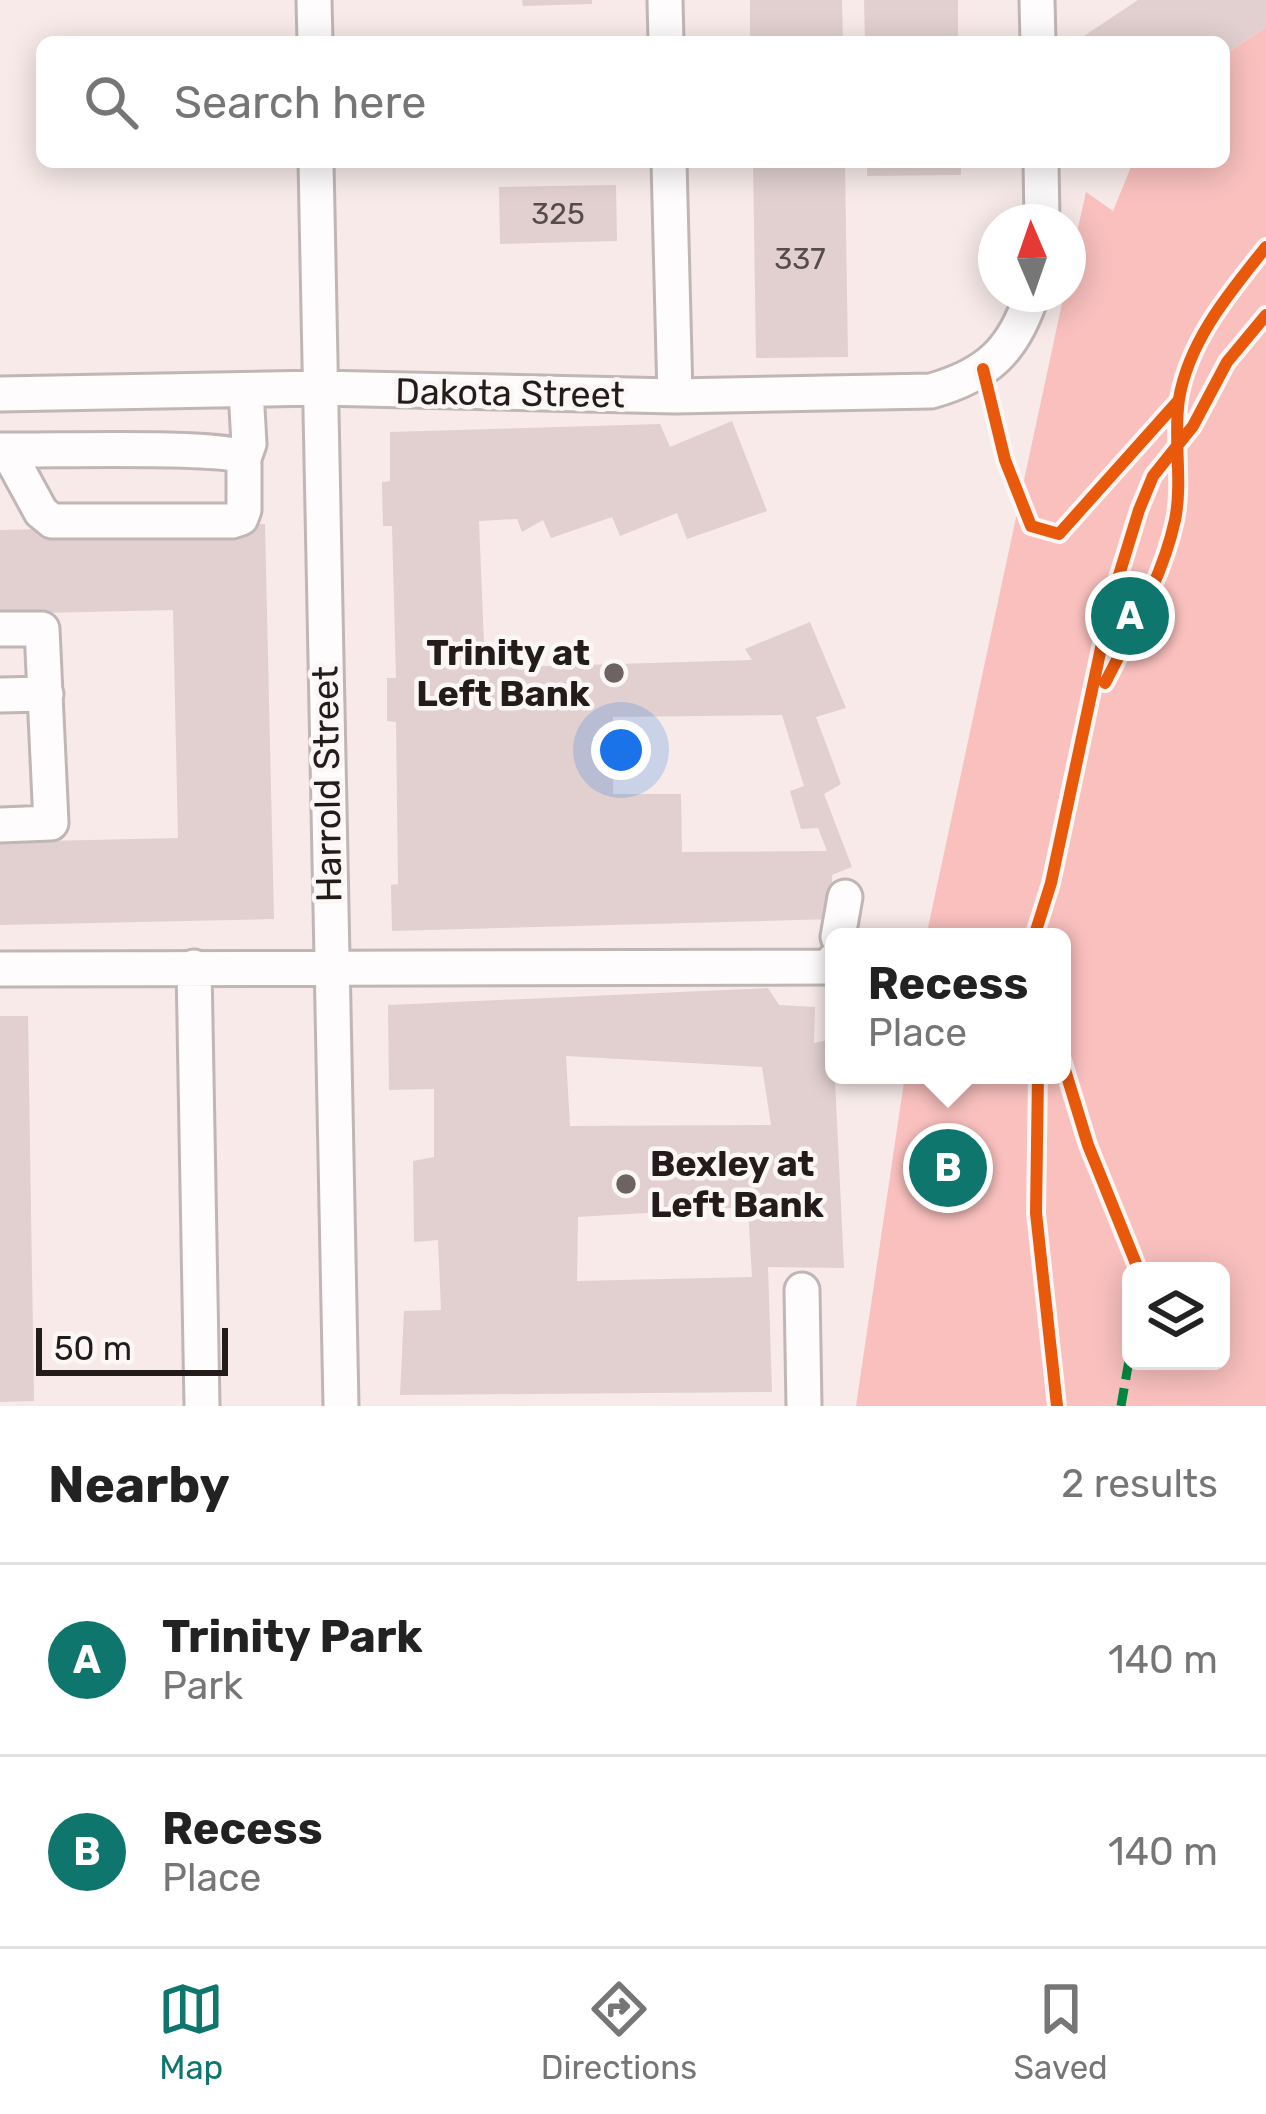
<!DOCTYPE html>
<html lang="en">
<head>
<meta charset="utf-8">
<style>
	:root { --surface:#fff; --page:#f2f2f2; --text:#222; --muted:#767676; --line:#e0e0e0; --accent:#0f766e }
	body { margin:0; font-family:Rubik,sans-serif; background:var(--page); color:var(--text) }
	.controls { position:absolute; right:36px; bottom:36px; display:grid; overflow:hidden; border-radius:18px; box-shadow:0 6px 30px #0003 }
	.controls button { width:108px; height:108px; display:grid; place-items:center; padding:0; border:0; border-bottom:3px solid var(--line); background:var(--surface); color:var(--text); font:60px sans-serif }
	.compass { position:absolute; left:978px; top:204px; width:108px; height:108px; border-radius:50%; background:var(--surface); box-shadow:0 6px 30px #0003; rotate:358deg }
	.scale { position:absolute; left:36px; bottom:30px; width:192px; box-sizing:border-box; padding-left:12px; border:6px solid #241b1b; border-top:0; font-size:33px; line-height:42px; white-space:nowrap; color:#241b1b; -webkit-text-stroke:9px #fcf7f7; paint-order:stroke }
	.you { position:absolute; left:621px; top:750px; width:42px; height:42px; margin:-30px; border:9px solid #fff; border-radius:50%; background:#1a73e8; box-shadow:0 0 0 18px #1a73e833 }
	.badge { display:grid; place-items:center; width:78px; height:78px; border-radius:50%; background:var(--accent); color:#fff; font-size:39px; font-weight:700 }
	.pin { position:absolute; translate:-50% -50%; border:6px solid #fff; box-shadow:0 3px 12px #0006 }
	.popup { position:absolute; left:825px; top:928px; width:246px; height:156px; box-sizing:border-box; display:grid; place-content:center; border-radius:18px; background:var(--surface); filter:drop-shadow(0 3px 9px #0005); font-size:39px; white-space:nowrap; color:var(--muted) }
	.popup b { font-size:45px; color:var(--text) }
	.popup::after { content:''; position:absolute; left:50%; top:100%; margin-left:-24px; border:24px solid transparent; border-top-color:var(--surface) }
	.list { margin:0; padding:0; list-style:none }
	h2 { display:flex; justify-content:space-between; align-items:center; height:156px; margin:0; padding:0 48px; font-size:51px }
	h2 small { font-size:39px; font-weight:400; color:var(--muted) }
	.list li { display:grid; grid-template-columns:78px 1fr auto; gap:36px; align-items:center; box-sizing:border-box; height:192px; padding:0 48px; border-top:3px solid var(--line) }
	.list b { display:block; font-size:45px; white-space:nowrap }
	.list p { margin:0; font-size:39px; white-space:nowrap; color:var(--muted) }
	.list em { font-size:39px; font-style:normal; color:var(--muted) }
	.icon { flex:none; width:66px; height:66px; fill:none; stroke:currentColor; stroke-width:2; stroke-linecap:round; stroke-linejoin:round }
	.map { position:relative; flex:none; width:1266px; height:1406px; overflow:hidden }
	.search { position:absolute; background:var(--surface); box-shadow:0 6px 30px #0003; left:36px; right:36px; top:36px; height:132px; display:flex; align-items:center; gap:30px; box-sizing:border-box; padding:0 42px; border-radius:18px; color:var(--muted); font-size:45px }
	.sheet { height:540px; background:var(--surface) }
	nav { display:flex; justify-content:space-around; align-items:center; box-sizing:border-box; height:168px; border-top:3px solid var(--line); background:var(--surface); font-size:33px; color:var(--muted) }
	nav a { display:grid; justify-items:center; gap:6px }
	nav .on { color:var(--accent) }
	.map>svg:first-child { display:block }
	.green { fill:#f9c0be; fill-rule:evenodd }
	.building { fill:#e1d0cf; fill-rule:evenodd }
	.lines { fill:none; stroke-linecap:round; stroke-linejoin:round }
	.minor-casing { stroke:#c0b6b5; stroke-width:39 }
	.minor { stroke:#fefcfc; stroke-width:33 }
	.quiet { stroke:#00873e; stroke-width:9; stroke-dasharray:18 9; stroke-linecap:butt }
	.cycleway-casing { stroke:#fcf7f7; stroke-width:20 }
	.cycleway { stroke:#e8590c; stroke-width:12 }
	.poi-dot { fill:#6e6363; stroke:#fcf7f7; stroke-width:4.5 }
	.labels { text-anchor:middle; dominant-baseline:central; stroke-width:9; stroke-linejoin:round; paint-order:stroke }
	.number-label { font-size:30px; fill:#564b4b }
	.street-label { font-size:36px; fill:#241b1b; stroke:#fcf7f7 }
	.poi-label { font-size:36px; font-weight:bold; fill:#241b1b; stroke:#fcf7f7; text-anchor:end }
</style>
</head>
<body>
<div class="map">
<svg width="1266" height="1406" viewBox="0 0 1266 1406">
	<rect width="100%" height="100%" fill="#f7eae9"/>
	<path class="green" d="M1266,27v1379h-410l49,-331h157v-138h-136l138,-643h4v-21l18,-81 27,19 20,-49h91v-107zM1131,1271h90v90h-90z"/>
	<path class="building" d="M522,0h70v4l-69,2z
		M750,0h92l1,42h-93z
		M864,0h94v42h-93z
		M1138,0h128v27l-42,28v-13h-149z
		M753,162h92l3,195 -92,1z
		M867,162h94v13l-94,1z
		M616,185l1,56 -117,3 -1,-57z
		M732,421l35,90 -80,28 -10,-26 -57,23 -8,-19 -61,21 -8,-18 -21,12 -5,-13 -38,2 6,147 267,-8 -7,-11 65,-27 36,86 -30,9 25,67 -17,10 28,73 -20,8 1,44 -441,12 -1,-46 7,-1 -2,-162 -9,-1v-43h9l-4,-152h-9l-1,-44 8,-1v-49l270,-8 10,23zM782,715l22,71 -14,5 11,38 17,-1 9,23 -145,1 -1,-58h-68v-77z
		M265,524l9,395 -274,6v-83l178,-4 -5,-228 -173,4v-84z
		M768,988l11,17 36,2 -1,36 19,-4 11,229 -76,-1 4,125 -372,3 4,-84 37,-1 -3,-70 -24,2 -1,-81 21,-4v-68l-45,1 -1,-85zM566,1056l196,11 9,58 -201,1zM748,1207l4,70 -175,4 1,-64z
		M0,1016h28l6,385 -34,1z"/>
	<g class="lines">
		<g class="minor-casing">
			<path id="minor" d="M314,0l1,42
				M665,0l1,42
				M1037,0l1,42
				M316,162l25,1244
				M669,162l6,234
				M1041,162l1,60
				M0,394l319,-6 356,8 256,-5c57,-16 83,-41 101,-97
				M0,450h7c38,1 216,-5 237,8v52l-3,8 -9,3h-180l-11,-9 -34,-62
				M244,458l5,-14 -3,-54
				M0,629h42l9,194 -51,2
				M0,695l46,-1
				M838,937l7,-40
				M194,967l8,439
				M0,969l833,-2 1,-7
				M802,1290l2,116"/>
		</g>
		<use href="#minor" class="minor"/>
		<path class="quiet" d="M1121,1406l10,-57"/>
		<g class="cycleway-casing">
			<path id="cycleway" d="M983,369l22,91 26,66 28,8 120,-134
				M1105,683c26,-51 58,-107 70,-163 8,-39 -2,-82 4,-121 10,-59 51,-107 87,-152
				M1034,937l17,-54 60,-282 28,-91 14,-34 40,-50 34,-64 39,-47
				M1062,1060l26,85 51,126
				M1038,1075l-2,138 21,193"/>
		</g>
		<use href="#cycleway" class="cycleway"/>
	</g>
	<g class="poi-dot">
		<circle cx="614" cy="673" r="12"/>
		<circle cx="626" cy="1184" r="12"/>
	</g>
	<g class="labels">
		<g class="number-label">
			<text x="558" y="214">325</text>
			<text x="800" y="259">337</text>
		</g>
		<g class="street-label">
			<text transform="translate(510 393) rotate(1)">Dakota Street</text>
			<text transform="translate(327 784) rotate(-91)">Harrold Street</text>
		</g>
		<g class="poi-label">
			<text x="590" y="652">Trinity at<tspan x="590" dy="41">Left Bank</tspan></text>
			<text x="650" y="1163" text-anchor="start">Bexley at<tspan x="650" dy="41">Left Bank</tspan></text>
		</g>
	</g>
</svg>
<div class="controls">
<button><svg class="icon" aria-label="layers" viewBox="0 0 24 24"><path d="M12 4l9 5-9 5-9-5zM3 14l9 5 9-5"/></svg></button>
</div>
<svg class="compass" viewBox="-18 -18 36 36"><path d="M0-13l5 13h-10z" fill="#e53935"/><path d="M0 13l5-13h-10z" fill="#767676"/></svg>
<div class="scale">50 m</div>
<div class="you"></div>
<div class="pin badge" style="left:1130px;top:616px">A</div>
<div class="pin badge" style="left:948px;top:1168px">B</div>
<div class="popup"><b>Recess</b>Place</div>
<div class="search"><svg class="icon" aria-label="search" viewBox="0 0 24 24"><circle cx="10" cy="10" r="6"/><path d="M15 15l6 6"/></svg>Search here</div>
</div>
<section class="sheet">
<h2>Nearby<small>2 results</small></h2>
<ul class="list">
<li><span class="badge">A</span><div><b>Trinity Park</b><p>Park</p></div><em>140 m</em></li>
<li><span class="badge">B</span><div><b>Recess</b><p>Place</p></div><em>140 m</em></li>
</ul>
</section>
<nav>
<a class="on"><svg class="icon" aria-label="map" viewBox="0 0 24 24"><path d="M3 6l6-2 6 2 6-2v14l-6 2-6-2-6 2zM9 4v14M15 6v14"/></svg>Map</a>
<a><svg class="icon" aria-label="directions" viewBox="0 0 24 24"><path d="M12 3l9 9-9 9-9-9zM9 14v-3h6M13 9l2 2-2 2"/></svg>Directions</a>
<a><svg class="icon" aria-label="saved" viewBox="0 0 24 24"><path d="M7 4h10v16l-5-4-5 4z"/></svg>Saved</a>
</nav>
</body>
</html>
